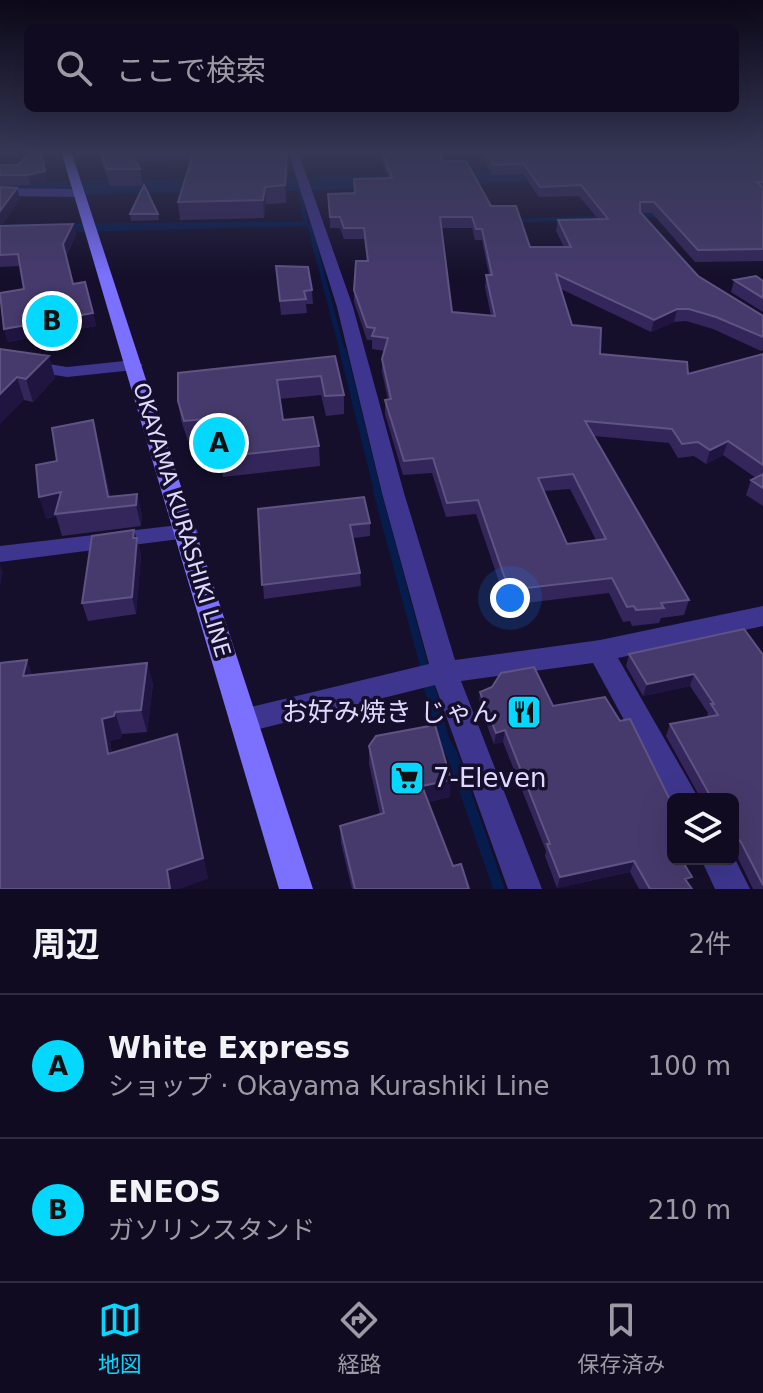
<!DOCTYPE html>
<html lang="ja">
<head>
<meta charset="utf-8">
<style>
	:root { --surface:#100b20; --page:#191429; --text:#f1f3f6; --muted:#9c9ba5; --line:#302b3e; --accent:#05d8ff }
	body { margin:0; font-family:"DejaVu Sans","Noto Sans JP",sans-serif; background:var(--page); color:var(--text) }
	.controls { position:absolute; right:24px; bottom:24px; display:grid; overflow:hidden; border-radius:12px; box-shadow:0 8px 32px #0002 }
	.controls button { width:72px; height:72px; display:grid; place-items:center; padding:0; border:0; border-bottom:2px solid var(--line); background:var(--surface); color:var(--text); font:40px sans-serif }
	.you { position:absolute; left:510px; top:598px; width:28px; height:28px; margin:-20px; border:6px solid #fff; border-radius:50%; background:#1a73e8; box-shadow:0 0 0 12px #1a73e833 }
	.badge { display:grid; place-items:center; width:52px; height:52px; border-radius:50%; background:var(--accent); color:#111; font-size:26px; font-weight:700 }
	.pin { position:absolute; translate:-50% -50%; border:4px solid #fff; box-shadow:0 2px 8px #0006 }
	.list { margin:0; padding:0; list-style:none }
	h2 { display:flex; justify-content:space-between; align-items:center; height:104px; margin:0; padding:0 32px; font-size:34px }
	h2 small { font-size:26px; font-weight:400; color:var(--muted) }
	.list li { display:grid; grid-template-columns:52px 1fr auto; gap:24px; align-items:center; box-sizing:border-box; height:144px; padding:0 32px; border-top:2px solid var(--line) }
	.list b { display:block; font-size:30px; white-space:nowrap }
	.list p { margin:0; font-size:26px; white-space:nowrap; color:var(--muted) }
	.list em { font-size:26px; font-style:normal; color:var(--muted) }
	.icon { flex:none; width:44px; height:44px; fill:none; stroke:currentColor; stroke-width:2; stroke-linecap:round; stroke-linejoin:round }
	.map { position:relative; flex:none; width:763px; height:889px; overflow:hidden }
	.search { position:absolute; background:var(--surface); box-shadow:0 8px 32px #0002; left:24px; right:24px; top:24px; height:88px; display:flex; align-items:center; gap:20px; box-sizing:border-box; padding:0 28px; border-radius:12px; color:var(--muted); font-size:30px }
	.sheet { height:392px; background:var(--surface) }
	nav { display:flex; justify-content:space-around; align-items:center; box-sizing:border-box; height:112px; border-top:2px solid var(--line); background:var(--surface); font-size:22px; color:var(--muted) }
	nav a { display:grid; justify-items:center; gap:4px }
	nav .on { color:var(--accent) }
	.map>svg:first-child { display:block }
	.water { fill:#061c4c }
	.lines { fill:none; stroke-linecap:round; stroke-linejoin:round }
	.stream-far4 { stroke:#061c4c; stroke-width:4 }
	.stream-far3 { stroke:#061c4c; stroke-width:5 }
	.stream-far2 { stroke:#061c4c; stroke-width:7 }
	.stream-far1 { stroke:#061c4c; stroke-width:8 }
	.stream { stroke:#061c4c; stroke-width:11 }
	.river { fill:#061c4c; fill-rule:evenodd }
	.street { fill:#3e368e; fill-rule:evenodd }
	.secondary { fill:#7b70ff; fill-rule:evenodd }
	.wall { fill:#34265a; fill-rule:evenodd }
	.shaded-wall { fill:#201540 }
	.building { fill:#463a6c; stroke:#5e5383; stroke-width:2; fill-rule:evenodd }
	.labels { text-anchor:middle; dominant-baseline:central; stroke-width:7; stroke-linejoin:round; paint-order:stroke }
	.street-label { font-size:22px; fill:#dfd9ff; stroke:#150f2b }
	.near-poi-label { font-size:26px; fill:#dfd9ff; stroke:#150f2b; text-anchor:end }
</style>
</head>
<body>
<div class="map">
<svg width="763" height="889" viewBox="0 0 763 889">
	<rect width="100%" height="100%" fill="#150f2b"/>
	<path class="water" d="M254,222h52l3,4 -309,8v-7l12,-3z"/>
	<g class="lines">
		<path class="stream-far4" d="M299,184l7,41
			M634,216l28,-1
			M514,221l92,-4
			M309,225l5,16"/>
		<path class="stream-far3" d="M313,239l30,114"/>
		<path class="stream-far2" d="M343,351l35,142"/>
		<path class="stream-far1" d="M377,491l48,178"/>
		<path class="stream" d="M424,667l20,74 8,13 47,135"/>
		<path class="river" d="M579,167l8,2 4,5 -4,5 -275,12 -312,5v-14l312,-5z"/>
		<path class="street" d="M288,151h10l55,156 51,186 51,167 145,-20 163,-34v20l-145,32 81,141h-26v11l-80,-147 -132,18 81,208h-34l-73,-204 -192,48 -10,-3 -4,-9 4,-9 10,-3 186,-45 -47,-171 -45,-186z
			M0,188l79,1 6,4 -6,4 -79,-1z
			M0,356l67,11 67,-7 9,5 -9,5 -67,7 -67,-11z
			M187,524l8,3 3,5 -3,5 -195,25v-16z
			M733,855l17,34h-35l-14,-30h32z"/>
		<path class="secondary" d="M61,151h10l242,738h-34z"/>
	</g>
	<path class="wall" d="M98,151h128l-1,3 63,15 -2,34 -20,1 -2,14 -84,2 -2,-18 13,-42 -55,1 4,8 3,17h-33z
		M379,151h60l4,10 48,45 39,41h34l-8,-16 2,-11 40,-1 -19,-23 -40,1 -16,-23 -31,1 -13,-24h284v110l-68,1 -43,-49h-11l57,63 65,40v34l-2,1 -48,-22 -27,-8 -12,1 -23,10 -90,-43 11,36 28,29 88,20 75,-20v152l-17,-11 5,-15 5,-2 -33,-23 -17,9 -12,-8 -16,2 -9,-15 -75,-7 95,164 -5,15 -23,3 -2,5 -27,3 -2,-5 -7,1 -14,-29 -102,12 -31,-91 -30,3 -14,-44 -29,2 -18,-61v-14h3l-6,-28v-13l3,-8 -13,-2v-9h-5l-13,-38v-12l13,-29 -3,-22h-20l-4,-11h-10l-1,-23 59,-27zM441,228h31l3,12h7l7,35h-3l-1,12 6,29 -39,-4zM570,489l26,51 -29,4 -23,-53z
		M0,165l47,16 -17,4 -30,1z
		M0,187l17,1 3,11 -19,27 72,-2 3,11 -10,21 7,28 20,29 3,13 -88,16 -4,-13 20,-40 -4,-23 -20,1z
		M130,214h28l1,6 -28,1z
		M276,266l36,24 1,14h-7l1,9 -26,2z
		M734,280l29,1v31l-32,-20z
		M0,349l49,7 6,22 -22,24 -9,-2z
		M335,356l9,39v19l-18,2 -5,-21 -42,4 4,21 36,26 1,20 -97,11 -5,-39 -30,3 -7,-21 -3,-19z
		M98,441l12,55 27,-2 5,22 -1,10 -79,10 -6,-20 -10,3 11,-58z
		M258,509l112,14v13l-17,2 7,35 1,13 -97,13z
		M134,530l7,25 -5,59 -48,7 -6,-18z
		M629,654l134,1v234h-10l-17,-35 -3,-3v-52h-32l-35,-63 4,-12 37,-7 1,-4 -18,-27 -47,10 -17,-30z
		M147,663l6,21 -6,48 -25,2 -1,4 -11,3 2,12 65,-19 31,145 -175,-204z
		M480,692l73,14 120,153 19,30h-53l-9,-17 -73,16 -12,-32 1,-5 -43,-109 -9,2 -15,-40z
		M369,746l81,51 -22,5 25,64 16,23h-117l-11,-46 -1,-17 40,-12 -11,-50z"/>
	<path class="shaded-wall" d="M41,153l6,28 -17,4 -2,-10z
		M287,153l1,16 -2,34 -1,-18z
		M265,187l1,17 -2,14 -1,-18z
		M17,188l3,11 -20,28v-16z
		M73,224l3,11 -11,21 -2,-12z
		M677,309l-3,13 -23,10 3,-12z
		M93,313l3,13 -88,16 -4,-13z
		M49,356l6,22 -22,24 -7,-23z
		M17,377l7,23 -24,24v-30z
		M93,420l5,21 14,67h-1z
		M728,441l-5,14 -17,9 4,-14z
		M61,492l-6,22 1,2 -10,3 -7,-22z
		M137,494l5,22 -1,10 -5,-21z
		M134,530l7,25 -5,59 -4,-17z
		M0,564l3,8 -3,15z
		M27,660l8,22 -12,-6z
		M147,663l6,21 -6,48 -6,-22z
		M694,674l-4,12 -47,10 4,-12z
		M115,712l7,22 -1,4 -11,3 5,35 -7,-22 -6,-35z
		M505,730l-2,12 -9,2 2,-11z
		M177,734l31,145 -29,10h-9l-3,-19z
		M451,780l-1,17 -29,6 1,-17z
		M634,861l-4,11 -73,16 3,-11z"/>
	<path class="building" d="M100,151h31l9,18h-33z
		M194,151h25l-1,3 69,-1 -2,32 -20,2 -2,13 -85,2z
		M382,151h57l4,10h23l25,45h25l14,41h41l-13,-27 50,-1 -27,-34 -41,2 -16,-23 -31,1 -8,-14h278v16h-2l2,1v14h-6l6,6v61l-65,1 -44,-48h-14v10l58,64 65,40v21l-47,-20 -27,-8h-12l-23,11 -98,-46 16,51 29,3 -1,26 87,8 1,12 75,-20v111l-35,-24 -18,9 -12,-8 -16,2 -10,-15 -87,-8 104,179 -28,3 3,5 -28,2 -2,-4 -7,1 -15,-29 -103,12 -31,-90 -31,3 -14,-45 -29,3 -19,-61 6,-1 -9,-40 6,-21 -16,-2 3,-8 -8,-1 -13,-37 2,-29h12l-4,-33h-20l-4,-11h-10l-2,-23 27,-1 -1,-14 38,-1zM440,217h32l4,12h6l10,46h-6l9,41 -43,-4zM573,474l33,65 -39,5 -29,-66z
		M41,153l4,18 -17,4h-28v-10h18l11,-11z
		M144,185l14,29h-28z
		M0,187l17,1 -17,23z
		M73,224l-10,20 10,40 12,-2 8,31 -89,16 -4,-36 24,-4 -6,-35 -18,1v-29z
		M276,266l32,1 4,23 -8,1 2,8 -26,2z
		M756,276l7,5v17l-29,-18z
		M0,349l49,7 -23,23 -9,-2 -17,17z
		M335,356l9,39 -19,1 -4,-20 -44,4 6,40 30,-3 6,29 -99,11 -3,-39 -33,3 -6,-20v-28z
		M93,420l15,77 29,-3 -1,11 -81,9 6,-22 -22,5 -3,-32 21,-4 -5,-33z
		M763,474v14l-12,-8z
		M364,497l6,26 -20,2 10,48 -98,12 -4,-76z
		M134,530l-1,8h4l-5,59 -50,6 10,-67z
		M744,629l19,26v230l-22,-43 -8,-8v-35h-21l-42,-75 48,-9 -7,-11h3l-20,-30 -47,10 -18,-30z
		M27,660l-4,16 124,-13 -6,47 -26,2 -1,4 -12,3 6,35 69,-20 26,124 -36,12 3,19h-170v-226z
		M534,667l19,39 52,-9 15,24 10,-2 43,87v53h8l11,18 -7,2 7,10h-42l-16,-28 -74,16 -13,-33h3l-45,-114 -9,3 -16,-41 12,-5 9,-14z
		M435,725l16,55 -29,6 31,80 8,-2 8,25h-114l-15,-63 44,-13 -15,-67 7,-10z"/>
	<linearGradient id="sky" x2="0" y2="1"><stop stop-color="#0c0818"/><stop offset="0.55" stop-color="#353755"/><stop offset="1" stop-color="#353755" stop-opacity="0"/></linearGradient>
	<rect width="763" height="276" fill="url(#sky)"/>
	<defs>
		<g id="restaurant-square" transform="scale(1.8)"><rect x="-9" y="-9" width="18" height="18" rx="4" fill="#05d8ff" stroke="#150f2b"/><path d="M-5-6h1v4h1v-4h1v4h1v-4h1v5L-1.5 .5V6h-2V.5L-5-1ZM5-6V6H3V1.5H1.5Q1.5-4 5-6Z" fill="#111"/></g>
		<g id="supermarket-square" transform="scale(1.8)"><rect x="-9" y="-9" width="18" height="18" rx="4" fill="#05d8ff" stroke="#150f2b"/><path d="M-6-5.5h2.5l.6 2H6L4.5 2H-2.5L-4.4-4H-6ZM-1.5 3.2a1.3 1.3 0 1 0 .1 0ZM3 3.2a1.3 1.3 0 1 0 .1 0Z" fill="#111"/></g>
	</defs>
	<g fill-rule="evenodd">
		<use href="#restaurant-square" x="524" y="712"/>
		<use href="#supermarket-square" x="407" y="778"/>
	</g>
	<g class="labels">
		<g class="street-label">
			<text transform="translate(182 520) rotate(73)">OKAYAMA KURASHIKI LINE</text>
		</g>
		<g class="near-poi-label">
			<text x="498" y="712">お好み焼き じゃん</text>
			<text x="433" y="778" text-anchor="start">7-Eleven</text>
		</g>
	</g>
</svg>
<div class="controls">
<button><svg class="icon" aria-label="layers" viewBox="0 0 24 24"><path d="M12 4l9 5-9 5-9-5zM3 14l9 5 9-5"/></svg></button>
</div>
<div class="you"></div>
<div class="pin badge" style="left:219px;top:443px">A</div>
<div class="pin badge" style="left:52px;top:321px">B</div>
<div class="search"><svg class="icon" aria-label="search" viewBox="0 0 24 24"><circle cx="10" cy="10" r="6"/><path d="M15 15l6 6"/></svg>ここで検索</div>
</div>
<section class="sheet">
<h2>周辺<small>2件</small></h2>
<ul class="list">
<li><span class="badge">A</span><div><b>White Express</b><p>ショップ · Okayama Kurashiki Line</p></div><em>100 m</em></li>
<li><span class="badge">B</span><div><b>ENEOS</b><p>ガソリンスタンド</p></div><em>210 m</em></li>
</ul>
</section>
<nav>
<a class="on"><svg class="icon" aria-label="map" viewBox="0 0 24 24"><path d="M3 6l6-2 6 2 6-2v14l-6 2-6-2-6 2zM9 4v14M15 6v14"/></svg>地図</a>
<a><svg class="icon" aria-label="directions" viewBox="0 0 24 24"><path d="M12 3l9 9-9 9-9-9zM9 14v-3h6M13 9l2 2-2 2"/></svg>経路</a>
<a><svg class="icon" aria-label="saved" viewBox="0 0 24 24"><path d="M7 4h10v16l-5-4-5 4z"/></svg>保存済み</a>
</nav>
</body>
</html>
